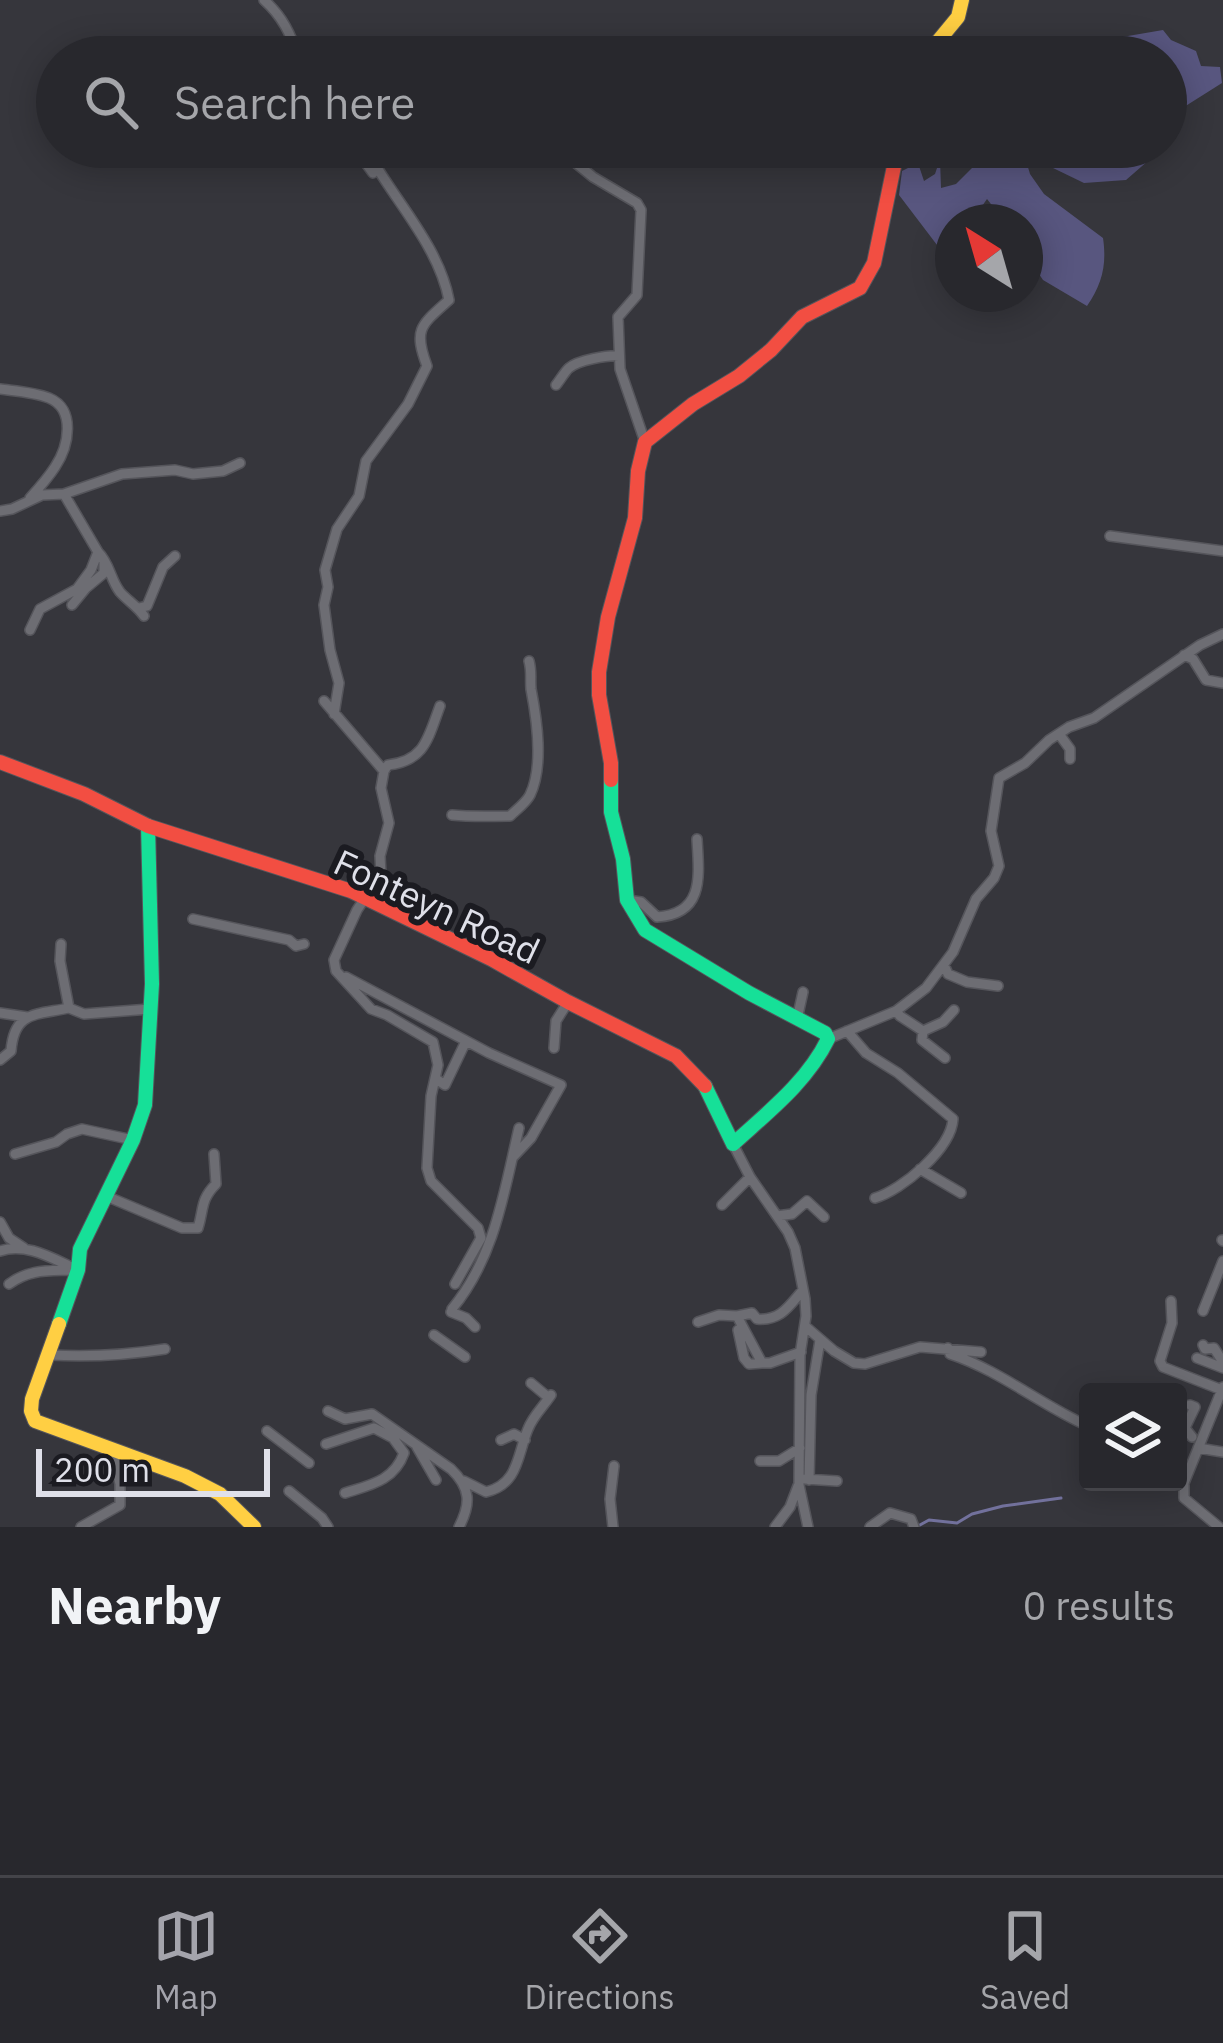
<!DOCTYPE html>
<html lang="en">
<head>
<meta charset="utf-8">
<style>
	:root { --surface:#28282d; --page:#303035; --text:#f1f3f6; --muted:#a5a6aa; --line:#444449; --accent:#a4a4ac }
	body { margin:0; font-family:"IBM Plex Sans",sans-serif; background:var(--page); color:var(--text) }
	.controls { position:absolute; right:36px; bottom:36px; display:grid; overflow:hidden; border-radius:12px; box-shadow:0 6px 30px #0003 }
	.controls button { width:108px; height:108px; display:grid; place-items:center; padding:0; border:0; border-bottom:3px solid var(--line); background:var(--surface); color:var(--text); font:60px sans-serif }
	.compass { position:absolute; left:935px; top:204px; width:108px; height:108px; border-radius:50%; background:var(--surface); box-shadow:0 6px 30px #0003; rotate:323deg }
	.scale { position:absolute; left:36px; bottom:30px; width:234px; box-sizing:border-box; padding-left:12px; border:6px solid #dfe0e9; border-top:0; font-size:33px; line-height:42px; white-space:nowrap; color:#dfe0e9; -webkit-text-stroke:9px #1b1b21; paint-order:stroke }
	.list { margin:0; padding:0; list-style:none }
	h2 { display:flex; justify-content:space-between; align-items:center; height:156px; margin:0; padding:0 48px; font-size:51px }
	h2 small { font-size:39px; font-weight:400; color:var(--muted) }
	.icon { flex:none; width:66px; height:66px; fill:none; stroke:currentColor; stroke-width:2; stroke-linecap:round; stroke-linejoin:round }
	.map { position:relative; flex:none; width:1223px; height:1527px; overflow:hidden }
	.search { position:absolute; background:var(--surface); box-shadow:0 6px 30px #0003; left:36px; right:36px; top:36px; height:132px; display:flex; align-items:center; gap:30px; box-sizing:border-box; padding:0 42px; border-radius:66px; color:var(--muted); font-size:45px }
	.sheet { height:348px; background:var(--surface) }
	nav { display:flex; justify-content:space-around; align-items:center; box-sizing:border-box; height:168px; border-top:3px solid var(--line); background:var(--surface); font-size:33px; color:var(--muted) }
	nav a { display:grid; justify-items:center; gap:6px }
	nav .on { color:var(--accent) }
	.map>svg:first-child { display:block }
	.forest { fill:#58567f }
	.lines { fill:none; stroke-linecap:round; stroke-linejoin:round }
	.stream { stroke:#72719c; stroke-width:3 }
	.street-casing { stroke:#55555b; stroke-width:12 }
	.fast-casing { stroke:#55555b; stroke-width:16 }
	.slow-casing { stroke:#55555b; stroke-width:16 }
	.jam-casing { stroke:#55555b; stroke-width:16 }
	.street { stroke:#6d6d73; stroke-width:9 }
	.fast { stroke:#16e098; stroke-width:14 }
	.slow { stroke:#ffcf43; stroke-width:14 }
	.jam { stroke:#f24e42; stroke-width:14 }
	.labels { text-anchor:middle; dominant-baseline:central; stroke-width:12; stroke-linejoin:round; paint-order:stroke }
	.street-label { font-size:36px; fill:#dfe0e9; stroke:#1b1b21 }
</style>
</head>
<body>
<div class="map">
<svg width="1223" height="1527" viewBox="0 0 1223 1527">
	<rect width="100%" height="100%" fill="#36363c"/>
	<path class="forest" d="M1163,30l8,10 25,11 5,15 19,1 2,16 -38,24 -18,37v-87h-93l14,-14z
		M965,147h57l8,27 14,20 59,44c4,27 -1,46 -16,68l-44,-26 -18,-27v-31h-20l-18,-23 -16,23h-18v44l-54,-71 3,-24 16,-8 6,18 11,-7 5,-15 1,29 15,-4 16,-16z
		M1040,147h124l-38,33 -42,3 -31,-15z"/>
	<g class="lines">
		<path class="stream" d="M918,1526l11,-6 28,3 15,-9 31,-8 58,-8"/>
		<g class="street-casing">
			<path id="street" d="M264,0c18,16 27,34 34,57
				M354,147l19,26
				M556,147l37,30 44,26 4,7 -4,85 -19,22 2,52 25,73
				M556,385c2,-2 10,-15 13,-17 9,-8 39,-13 50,-12
				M0,389c15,2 34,3 49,9 27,11 20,48 6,69 -7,11 -16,21 -25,31
				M64,494l58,-20 53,-4 18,4 30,-3 17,-8
				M0,511l12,-2 30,-14 22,-1 34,58c12,12 12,27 22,40 8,9 17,14 24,24
				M1110,536l113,15
				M72,605l14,-17 18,-15v-11
				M139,608l8,-2 16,-39 12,-11
				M30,630l10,-21 37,-20 14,-19 7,-18
				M1184,655l9,4 13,21 17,3
				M324,701l60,70
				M440,706c-12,32 -15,55 -52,59l-4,6 -3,17 8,35 -9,33 1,18 -24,36 -23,50 2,11 35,38 16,6 46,27 5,23 -7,31 -4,72 4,13 47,47 3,10 -26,46
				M334,714l5,-31 -9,-33 -6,-45 4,-18 -3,-17 12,-41 22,-33 7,-35 42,-57 19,-38c-14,-37 -6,-41 22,-66 -10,-53 -53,-98 -79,-144
				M1059,734l11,15v10
				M452,815c20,2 38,1 58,1 6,-6 16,-13 20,-21 14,-29 7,-75 1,-106 -1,-10 1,-17 -2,-28
				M627,900l14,2 16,15c48,-3 42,-42 40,-78
				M193,919l96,21 7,6 8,-2
				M61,944l-1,17 9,47 15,6 66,-5
				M944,965l4,9 19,8 31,4
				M346,977l143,76 72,32 -30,53 -18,19
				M896,1011l4,5 23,15 20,-9 11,-12
				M0,1013l27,4
				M797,1019l6,-27
				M847,1031l19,22 32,20 55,46c-2,30 -51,71 -78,79
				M923,1031l-1,9 23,18
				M828,1039l68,-28 30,-23 27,-36 23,-53 18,-21 5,-12 -8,-35 8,-53 26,-15 24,-23 20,-13 25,-9 106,-73 23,-11
				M554,1048l2,-27 12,-19
				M0,1060l11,-9c3,-40 25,-36 58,-43
				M436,1079l9,6 21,-44
				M733,1144l17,33 38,55 7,16 10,51 1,17 -6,39 -1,130 9,42
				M15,1154l41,-12 11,-8 15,-5 51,11
				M920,1169l41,24
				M106,1196l76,32h16c6,-19 2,-28 18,-44l-2,-30
				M722,1205l28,-28
				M777,1216l15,-2 15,-13 17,16
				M0,1222l9,16 15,10
				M1222,1240l1,1
				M0,1251c27,-9 53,8 78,19
				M9,1284c20,-15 39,-13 63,-14
				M1171,1301l1,22 -12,38 3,6 59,23
				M452,1309c43,-52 52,-117 67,-181
				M1203,1311l20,-50
				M451,1312l15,6 9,9
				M737,1316l15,-3 5,6c24,2 32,-13 46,-29
				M698,1322l21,-7 18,1 25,47h8l31,-11
				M805,1326l29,25 20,12 11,1 55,-17 61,5
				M738,1330l6,28 5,6 13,-1
				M434,1335l31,22
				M1203,1345l2,4 9,-1 9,14
				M948,1348l2,6c49,16 91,51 138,72
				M50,1355c38,2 77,0 115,-6
				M1197,1358l26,10
				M531,1383l18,15
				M1190,1405l5,2 -10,21 7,9
				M328,1411l17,8 27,-5 79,55c20,19 20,35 8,58
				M267,1431l42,32
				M501,1440l13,-6 11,6
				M326,1444l48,-16 19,10 11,15c-10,28 -34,32 -59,40
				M417,1447l19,33
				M1198,1448l25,4
				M760,1461h19l21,-13
				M805,1479l32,2
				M809,1480l2,-85 9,-55
				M464,1481l22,11c33,-8 31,-37 42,-63 5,-13 15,-22 23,-34
				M289,1491l33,27 6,9
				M81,1527l39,-22v-21l-8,-36
				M613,1527l-3,-28 4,-33
				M775,1527l15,-20 8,-21
				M870,1527l20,-14 21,6 3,8
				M1219,1527l-35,-29v-15l39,-96"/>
		</g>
		<g class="fast-casing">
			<path id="fast" d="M611,780v32l12,47 4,41 18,30 104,63 76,40 3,6c-21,43 -60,73 -95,105l-28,-58
				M59,1324l19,-54 2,-21 53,-109 12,-35 7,-121 -4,-158"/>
		</g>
		<g class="slow-casing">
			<path id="slow" d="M925,57l33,-40 4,-17
				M59,1324l-27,75 -1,12 4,10 150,55 35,18 34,33"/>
		</g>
		<g class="jam-casing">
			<path id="jam" d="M0,762l84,32 64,32 203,65 140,68 77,43 108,54 29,30
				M611,780v-17l-12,-68v-23l9,-55 27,-99 3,-47 7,-29 48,-38 46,-28 32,-26 31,-33 58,-29 14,-25 24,-116"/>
		</g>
		<use href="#street" class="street"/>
		<use href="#fast" class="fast"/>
		<use href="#slow" class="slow"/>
		<use href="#jam" class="jam"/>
	</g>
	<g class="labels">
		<g class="street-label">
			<text transform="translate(437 906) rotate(25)">Fonteyn Road</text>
		</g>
	</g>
</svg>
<div class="controls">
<button><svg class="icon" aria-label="layers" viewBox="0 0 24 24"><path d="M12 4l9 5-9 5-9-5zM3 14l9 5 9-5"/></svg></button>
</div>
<svg class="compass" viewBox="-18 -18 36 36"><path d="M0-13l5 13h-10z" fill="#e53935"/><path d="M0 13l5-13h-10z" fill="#a5a6aa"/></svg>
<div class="scale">200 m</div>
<div class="search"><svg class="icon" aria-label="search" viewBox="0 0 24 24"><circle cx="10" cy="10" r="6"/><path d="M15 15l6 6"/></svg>Search here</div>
</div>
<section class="sheet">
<h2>Nearby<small>0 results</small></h2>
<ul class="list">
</ul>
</section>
<nav>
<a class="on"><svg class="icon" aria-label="map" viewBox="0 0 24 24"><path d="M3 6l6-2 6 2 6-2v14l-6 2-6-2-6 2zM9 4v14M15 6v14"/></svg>Map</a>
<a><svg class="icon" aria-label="directions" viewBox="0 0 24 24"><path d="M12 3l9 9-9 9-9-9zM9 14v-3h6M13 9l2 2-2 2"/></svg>Directions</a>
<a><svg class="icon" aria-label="saved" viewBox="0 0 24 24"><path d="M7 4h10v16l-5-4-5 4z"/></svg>Saved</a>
</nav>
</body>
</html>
